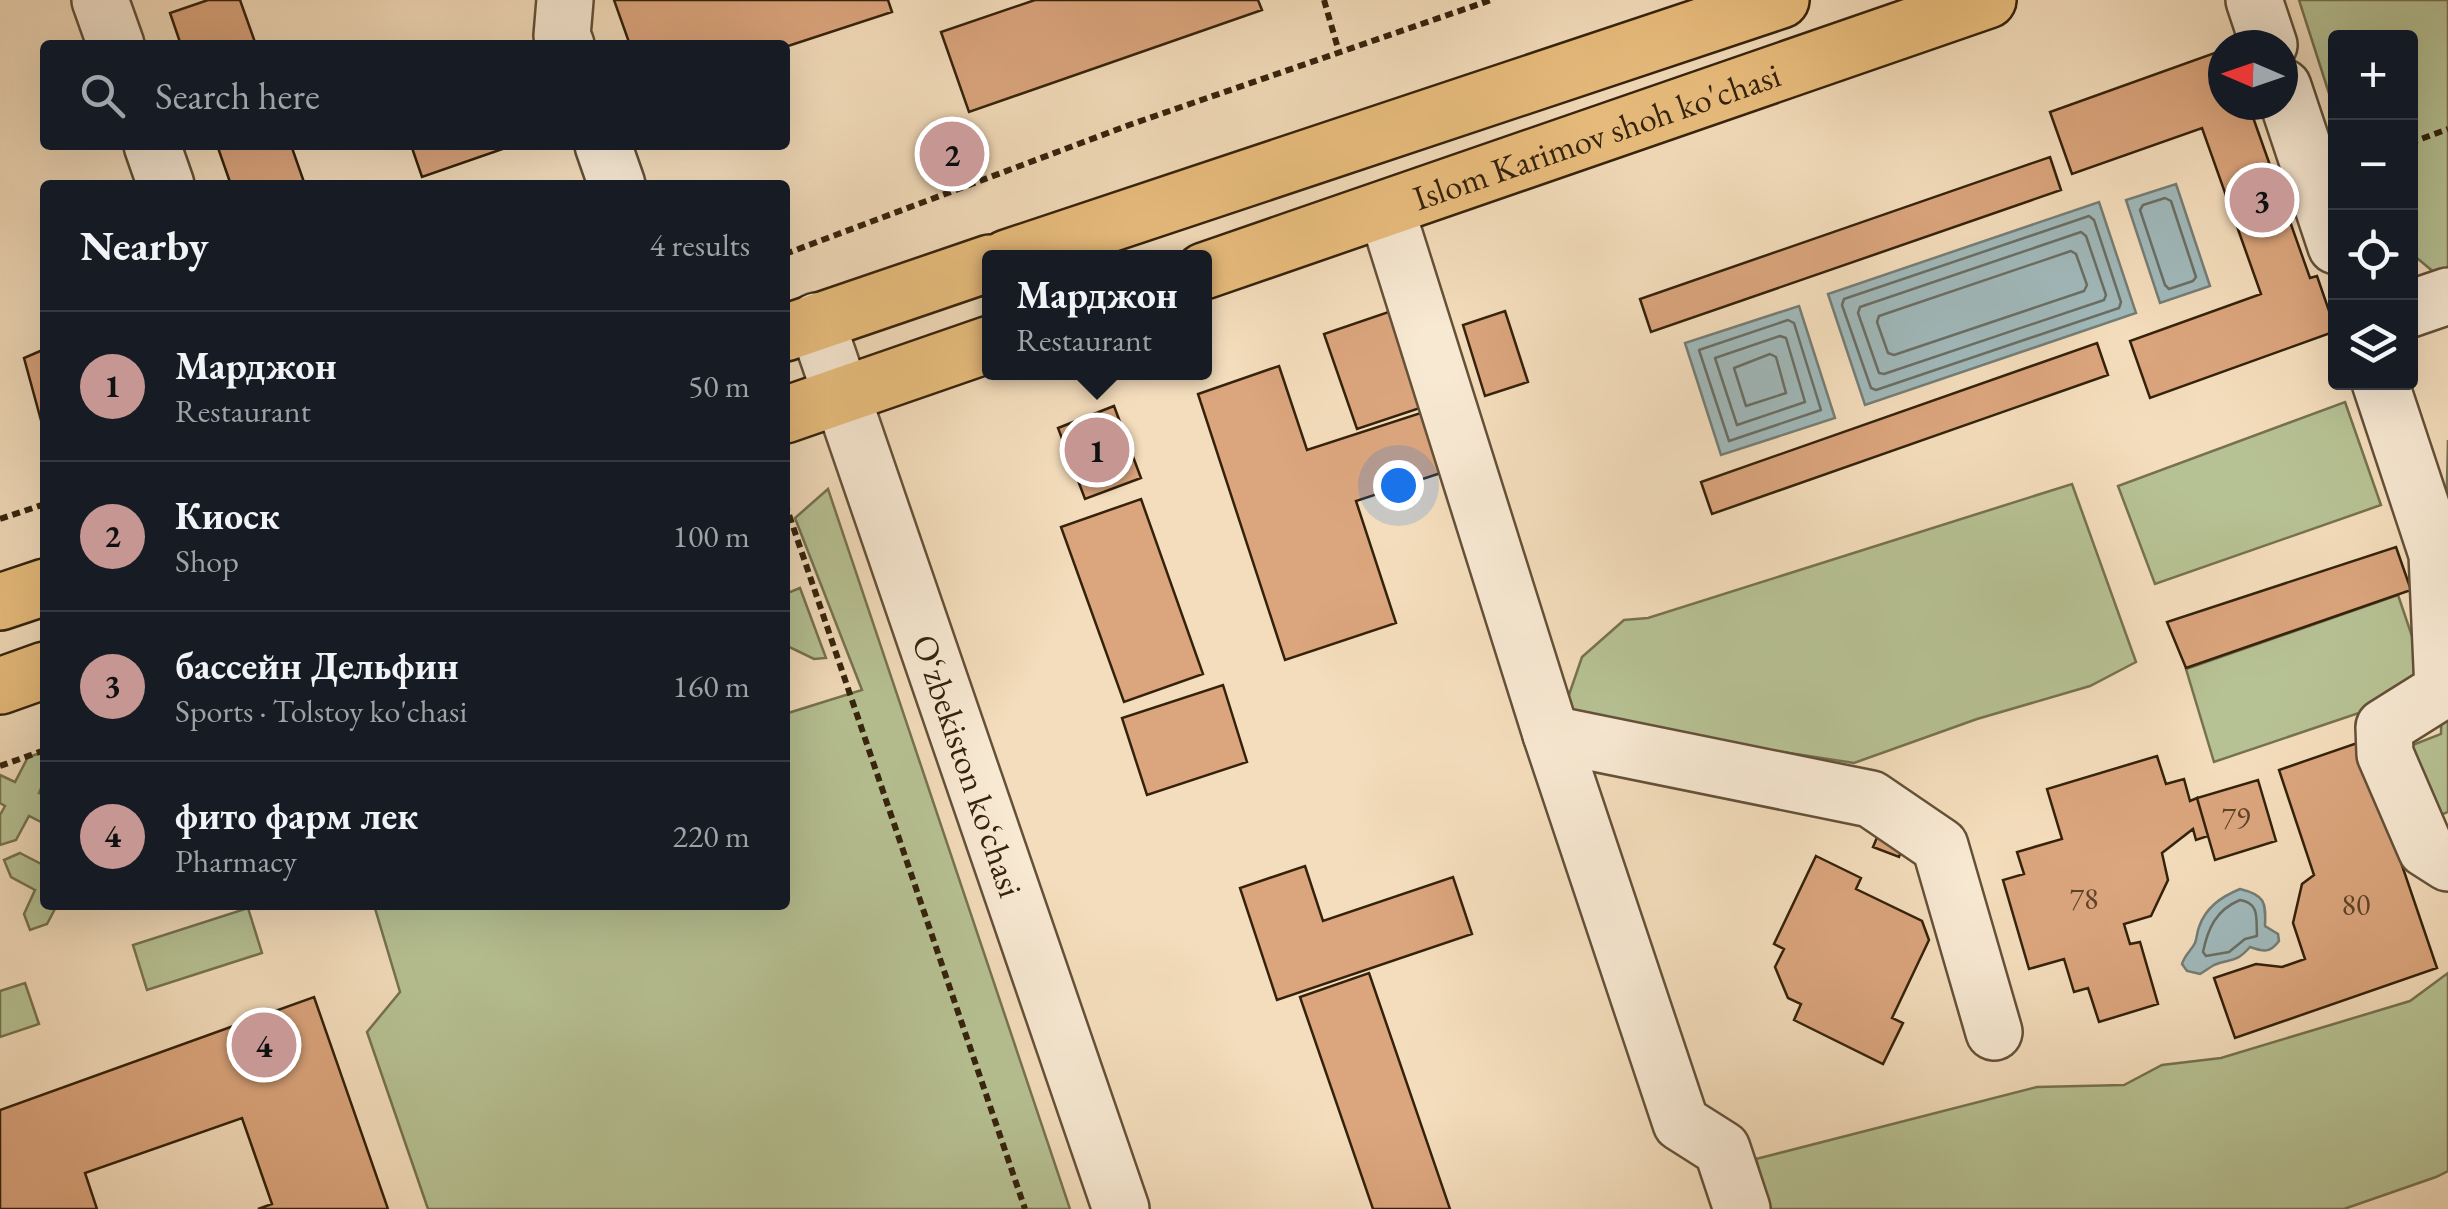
<!DOCTYPE html>
<html lang="en">
<head>
<meta charset="utf-8">
<style>
	:root { --surface:#171b24; --page:#20242c; --text:#f1f3f6; --muted:#9ea1a6; --line:#363941; --accent:#c59692 }
	body { margin:0; font-family:"EB Garamond",serif; background:var(--page); color:var(--text) }
	.controls { position:absolute; right:30px; top:30px; display:grid; overflow:hidden; border-radius:10px; box-shadow:0 10px 40px #0002 }
	.controls button { width:90px; height:90px; display:grid; place-items:center; padding:0; border:0; border-bottom:2px solid var(--line); background:var(--surface); color:var(--text); font:50px sans-serif }
	.compass { position:absolute; left:2208px; top:30px; width:90px; height:90px; border-radius:50%; background:var(--surface); box-shadow:0 10px 40px #0002; rotate:272deg }
	.you { position:absolute; left:1398px; top:485px; width:35px; height:35px; margin:-25px; border:8px solid #fff; border-radius:50%; background:#1a73e8; box-shadow:0 0 0 15px #1a73e833 }
	.badge { display:grid; place-items:center; width:65px; height:65px; border-radius:50%; background:var(--accent); color:#111; font-size:32px; font-weight:700 }
	.pin { position:absolute; translate:-50% -50%; border:5px solid #fff; box-shadow:0 2px 10px #0006 }
	.popup { position:absolute; left:982px; top:250px; width:230px; height:130px; box-sizing:border-box; display:grid; place-content:center; border-radius:10px; background:var(--surface); filter:drop-shadow(0 2px 8px #0005); font-size:32px; white-space:nowrap; color:var(--muted) }
	.popup b { font-size:38px; color:var(--text) }
	.popup::after { content:''; position:absolute; left:50%; top:100%; margin-left:-20px; border:20px solid transparent; border-top-color:var(--surface) }
	.list { margin:0; padding:0; list-style:none }
	h2 { display:flex; justify-content:space-between; align-items:center; height:130px; margin:0; padding:0 40px; font-size:42px }
	h2 small { font-size:32px; font-weight:400; color:var(--muted) }
	.list li { display:grid; grid-template-columns:65px 1fr auto; gap:30px; align-items:center; box-sizing:border-box; height:150px; padding:0 40px; border-top:2px solid var(--line) }
	.list b { display:block; font-size:38px; white-space:nowrap }
	.list p { margin:0; font-size:32px; white-space:nowrap; color:var(--muted) }
	.list em { font-size:32px; font-style:normal; color:var(--muted) }
	.icon { flex:none; width:55px; height:55px; fill:none; stroke:currentColor; stroke-width:2; stroke-linecap:round; stroke-linejoin:round }
	.map { position:relative; flex:none; width:2448px; height:1209px; overflow:hidden }
	.search { position:absolute; background:var(--surface); box-shadow:0 10px 40px #0002; left:40px; top:40px; width:750px; height:110px; display:flex; align-items:center; gap:25px; box-sizing:border-box; padding:0 35px; border-radius:10px; color:var(--muted); font-size:38px }
	.panel { position:absolute; background:var(--surface); box-shadow:0 10px 40px #0002; left:40px; top:180px; width:750px; height:730px; border-radius:10px }
	.map>svg:first-child { display:block }
	.green { fill:#b7c294; stroke:#767250; stroke-width:2.5 }
	.water { fill:#a0b9bb; stroke:#757d75; stroke-width:2.5 }
	.lines { fill:none; stroke-linecap:round; stroke-linejoin:round }
	.shore { stroke:#6a6e64; stroke-width:2.5 }
	.building { fill:#dba57d; stroke:#34220c; stroke-width:2.5 }
	.minor-casing { stroke:#645138; stroke-width:60 }
	.major-casing { stroke:#34220c; stroke-width:60 }
	.path { stroke:#34220c; stroke-width:6; stroke-dasharray:8 5; stroke-linecap:butt }
	.minor { stroke:#f8e9d3; stroke-width:55 }
	.major { stroke:#eabe7e; stroke-width:55 }
	.labels { text-anchor:middle; dominant-baseline:central; stroke-width:8; stroke-linejoin:round; paint-order:stroke }
	.number-label { font-size:30px; fill:#5e4328 }
	.street-label { font-size:35px; fill:#34220c; stroke:#f8e9d3 }
</style>
</head>
<body>
<div class="map">
<svg width="2448" height="1209" viewBox="0 0 2448 1209">
	<rect width="100%" height="100%" fill="#f4ddbc"/>
	<filter id="stains"><feTurbulence type="fractalNoise" baseFrequency=".002" numOctaves="4"/><feColorMatrix values="0 0 0 0 .2 0 0 0 0 .09 0 0 0 0 .02 0 0 0 .5 -.17"/></filter>
	<radialGradient id="worn" r=".72"><stop offset=".6" stop-color="#630" stop-opacity="0"/><stop offset="1" stop-color="#630" stop-opacity=".3"/></radialGradient>
	<path class="green" d="M2299,0h149v284l-37,-31 -1,-215h-74l-1,74z
		M2345,402l36,103 -226,79 -37,-98z
		M2448,440v372l-17,7 -26,-71 36,-14z
		M2072,484l64,178 -46,24 -113,33 -123,44 -293,-45 21,-61 42,-37 24,-2z
		M828,489l242,720h-642l-61,-177 33,-40 -26,-87h411v-191l77,-24 -67,-172z
		M800,588l26,70 -12,1 -29,-14v-51z
		M2398,595l32,94 -216,73 -28,-93z
		M44,752l1,27 -6,14 6,2v29l-16,-8 -13,24 -16,5v-30l5,-9 -5,-3v-28l15,7 13,-25z
		M20,853l25,13v39h12l-10,19 -17,6 -6,-16 11,-24 -24,-13 -7,-17z
		M248,908l14,45 -115,37 -14,-45z
		M2448,973v198l-12,6 -92,32h-573l-15,-50 281,-72 87,-2 38,-20 59,-7 189,-57z
		M25,983l14,41 -39,13v-46z"/>
	<path class="water" d="M2176,184l34,102 -50,17 -34,-103z
		M2099,202l37,111 -271,92 -37,-111z
		M1799,306l36,112 -114,37 -36,-112z
		M2240,889c25,6 26,13 25,37l13,8 1,7c-9,12 -15,11 -29,6 -15,17 -19,11 -36,18 -5,3 -9,6 -14,9l-13,-3 -5,-7c3,-10 9,-13 13,-21 2,-5 2,-11 4,-16 7,-20 22,-30 41,-38z"/>
	<g class="lines">
		<path class="shore" d="M2165,198l6,3 25,76 -3,4 -24,8 -4,-4 -25,-75 3,-5z
			M2089,216l5,4 27,82 -2,6 -243,82 -5,-2 -29,-83 2,-6z
			M2081,232l5,4 20,59 -2,5 -220,74 -5,-1 -21,-60 2,-6z
			M2071,251l5,3 11,31 -3,6 -190,64 -6,-2 -11,-31 2,-6z
			M1788,320l6,3 27,87 -92,31 -30,-91z
			M1780,336l6,2 19,64 -68,23 -22,-67z
			M1770,354l6,3 10,36 -40,13 -12,-38z
			M2240,900c20,3 16,19 17,36l-12,3 -16,13 -23,4 -3,-4c5,-24 13,-42 37,-52z"/>
	</g>
	<path class="building" d="M208,0h32l16,45h-75l-11,-32z
		M614,0h274l4,12 -107,35v-2h-155z
		M1035,0h223l4,10 -293,102 -28,-80z
		M2223,50v55h28l-2,1 61,172 7,-2 19,55 -186,67 -20,-57 131,-47 -59,-166 -130,46 -22,-62z
		M217,145h74l14,40h-74z
		M411,145h103l-92,32z
		M2050,157l11,33 -410,142 -11,-33z
		M1406,306l32,96 -81,27 -33,-95z
		M1505,311l23,71 -43,14 -22,-71z
		M2097,343l11,32 -396,139 -11,-32z
		M45,349v86l-21,-77z
		M1279,366l28,84 129,-42 20,60 -100,33 40,122 -111,37 -87,-266z
		M1114,406l27,72 -56,21 -27,-71z
		M1141,499l62,175 -79,28 -63,-175z
		M2396,547l15,43 -225,78 -19,-46z
		M1223,685l24,77 -100,33 -25,-77z
		M2360,742l77,226 -202,70 -21,-60 42,-14 26,3 23,-8 -12,-36 9,-39 12,-9 -35,-105z
		M2157,756l9,28 18,-5 6,22 7,-3 11,38 -12,4 -3,-11 -31,24 6,27 -17,36 -27,8 6,20 10,-2 18,62 -59,18 -11,-34 -14,4 -10,-33 -35,10 -26,-89 21,-6 -7,-22 45,-13 -15,-50z
		M2258,780l18,61 -61,19 -18,-62z
		M1883,823l25,10 -9,24 -26,-10z
		M1816,856l45,22 -5,11 66,32 7,19 -37,78 11,5 -20,41 -89,-44 7,-16 -13,-6 -13,-31 9,-18 -10,-5z
		M1305,866l18,55 130,-44 19,57 -195,66 -37,-112z
		M1369,973l81,236h-77l-73,-212z
		M314,997l74,212h-130l14,-5 -30,-86 -157,55 12,36h-97v-99z"/>
	<g class="lines">
		<g class="minor-casing">
			<g id="minor">
				<path d="M100,0l16,45"/>
				<path d="M565,0l-3,36 4,9"/>
				<path d="M2254,0l15,45"/>
				<path d="M2283,87l53,159"/>
				<path d="M152,145l14,40"/>
				<path d="M603,145l14,40"/>
				<path d="M1386,209l165,525 130,389 41,26 20,60"/>
				<path d="M2410,309l38,-13"/>
				<path id="s1" d="M816,321l305,888"/>
				<path d="M2380,382l57,172 6,136 -59,37 1,27 41,95 22,14"/>
				<path d="M1551,734l320,65 69,47 54,186"/>
			</g>
		</g>
		<g class="major-casing">
			<g id="major">
				<path d="M1007,258l774,-258"/>
				<path id="s2" d="M1204,271l784,-271"/>
				<path d="M785,333l205,-70"/>
				<path d="M785,415l205,-71"/>
				<path d="M0,602l45,-15"/>
				<path d="M0,686l45,-16"/>
			</g>
		</g>
		<path class="path" d="M1324,0l15,52
			M2410,143l38,-14
			M785,254l344,-129 362,-125
			M785,503l240,706
			M0,519l45,-15
			M0,766l45,-16"/>
		<use href="#minor" class="minor"/>
		<use href="#major" class="major"/>
	</g>
	<g class="labels">
		<g class="number-label">
			<text x="2236" y="817">79</text>
			<text x="2084" y="898">78</text>
			<text x="2356" y="904">80</text>
		</g>
		<g class="street-label">
			<text stroke="none"><textPath href="#s2" startOffset="415">Islom Karimov shoh ko'chasi</textPath></text>
			<text stroke="none"><textPath href="#s1" startOffset="470">O‘zbekiston ko‘chasi</textPath></text>
		</g>
	</g>
	<rect width="100%" height="100%" filter="url(#stains)"/>
	<rect width="100%" height="100%" fill="url(#worn)"/>
</svg>
<div class="controls">
<button>+</button>
<button>−</button>
<button><svg class="icon" aria-label="locate" viewBox="0 0 24 24"><circle cx="12" cy="12" r="6"/><path d="M12 2v4M12 18v4M2 12h4M18 12h4"/></svg></button>
<button><svg class="icon" aria-label="layers" viewBox="0 0 24 24"><path d="M12 4l9 5-9 5-9-5zM3 14l9 5 9-5"/></svg></button>
</div>
<svg class="compass" viewBox="-18 -18 36 36"><path d="M0-13l5 13h-10z" fill="#e53935"/><path d="M0 13l5-13h-10z" fill="#9ea1a6"/></svg>
<div class="you"></div>
<div class="pin badge" style="left:1097px;top:450px">1</div>
<div class="popup"><b>Марджон</b>Restaurant</div>
<div class="pin badge" style="left:952px;top:154px">2</div>
<div class="pin badge" style="left:2262px;top:200px">3</div>
<div class="pin badge" style="left:264px;top:1045px">4</div>
<div class="search"><svg class="icon" aria-label="search" viewBox="0 0 24 24"><circle cx="10" cy="10" r="6"/><path d="M15 15l6 6"/></svg>Search here</div>
<section class="panel">
<h2>Nearby<small>4 results</small></h2>
<ul class="list">
<li><span class="badge">1</span><div><b>Марджон</b><p>Restaurant</p></div><em>50 m</em></li>
<li><span class="badge">2</span><div><b>Киоск</b><p>Shop</p></div><em>100 m</em></li>
<li><span class="badge">3</span><div><b>бассейн Дельфин</b><p>Sports · Tolstoy ko'chasi</p></div><em>160 m</em></li>
<li><span class="badge">4</span><div><b>фито фарм лек</b><p>Pharmacy</p></div><em>220 m</em></li>
</ul>
</section>
</div>
</body>
</html>
